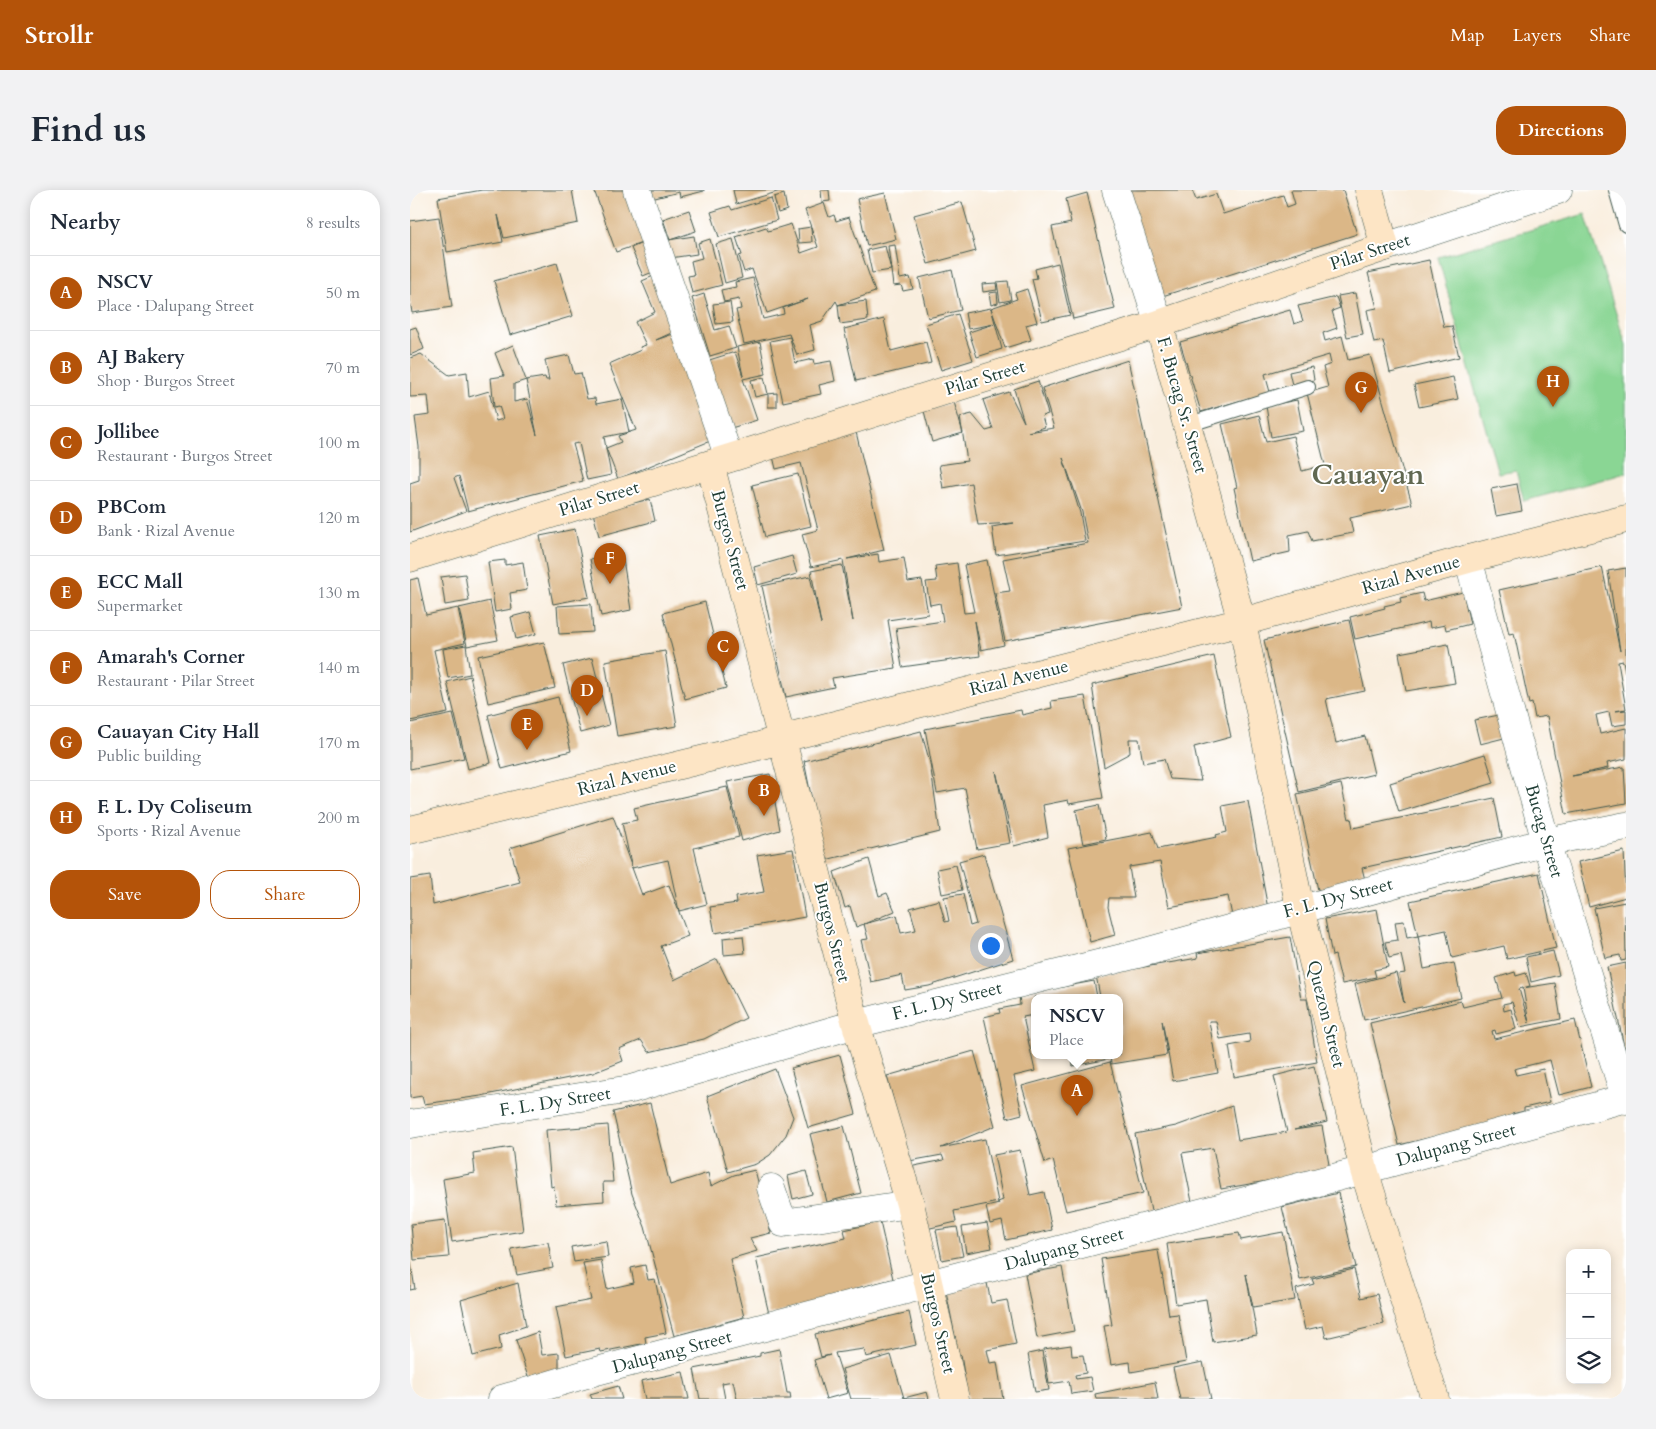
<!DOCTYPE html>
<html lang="en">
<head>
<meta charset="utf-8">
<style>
	:root { --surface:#fff; --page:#f2f2f3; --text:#1f2937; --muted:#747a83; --line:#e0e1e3; --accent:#b45309 }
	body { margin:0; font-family:Cardo,serif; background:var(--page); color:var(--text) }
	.controls { position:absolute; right:15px; bottom:15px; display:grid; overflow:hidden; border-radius:10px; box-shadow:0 2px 12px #0003 }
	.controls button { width:45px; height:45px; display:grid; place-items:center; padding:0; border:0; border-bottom:1px solid var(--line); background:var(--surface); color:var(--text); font:25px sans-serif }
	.you { position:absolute; left:580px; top:755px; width:18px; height:18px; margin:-12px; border:4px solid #fff; border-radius:50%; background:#1a73e8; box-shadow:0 0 0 8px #1a73e833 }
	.badge { display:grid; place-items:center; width:32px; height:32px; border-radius:50%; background:var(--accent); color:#fff; font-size:16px; font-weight:700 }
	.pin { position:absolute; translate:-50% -41px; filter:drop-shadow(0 1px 2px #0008) }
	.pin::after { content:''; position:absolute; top:26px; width:18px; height:15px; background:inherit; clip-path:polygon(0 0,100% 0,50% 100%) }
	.popup { position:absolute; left:621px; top:804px; width:92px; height:65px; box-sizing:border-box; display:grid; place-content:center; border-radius:10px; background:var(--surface); filter:drop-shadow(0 1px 4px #0005); font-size:16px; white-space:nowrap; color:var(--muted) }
	.popup b { font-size:19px; color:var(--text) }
	.popup::after { content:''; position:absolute; left:50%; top:100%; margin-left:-10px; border:10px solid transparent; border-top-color:var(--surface) }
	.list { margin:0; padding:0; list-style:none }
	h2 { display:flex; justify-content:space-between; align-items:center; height:65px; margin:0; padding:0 20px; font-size:21px }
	h2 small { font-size:16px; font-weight:400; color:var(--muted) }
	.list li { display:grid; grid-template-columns:32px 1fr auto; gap:15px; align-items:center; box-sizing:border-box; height:75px; padding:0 20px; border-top:1px solid var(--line) }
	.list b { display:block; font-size:19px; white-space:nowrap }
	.list p { margin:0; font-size:16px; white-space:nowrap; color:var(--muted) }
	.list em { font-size:16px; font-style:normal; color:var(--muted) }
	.actions { display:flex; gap:10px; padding:15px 20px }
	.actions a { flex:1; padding:11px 0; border:1px solid var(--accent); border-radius:20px; text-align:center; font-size:18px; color:var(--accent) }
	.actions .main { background:var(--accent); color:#fff }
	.icon { flex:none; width:28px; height:28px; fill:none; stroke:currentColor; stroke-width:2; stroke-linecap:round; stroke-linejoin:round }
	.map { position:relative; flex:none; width:1216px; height:1209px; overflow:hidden; border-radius:20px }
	header { display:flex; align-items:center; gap:30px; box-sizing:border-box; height:70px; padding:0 25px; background:var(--accent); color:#fff }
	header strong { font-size:24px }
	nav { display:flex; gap:28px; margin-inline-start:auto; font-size:18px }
	.intro { display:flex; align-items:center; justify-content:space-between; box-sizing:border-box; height:120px; padding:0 30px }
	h1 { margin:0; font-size:35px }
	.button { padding:12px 22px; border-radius:20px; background:var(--accent); color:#fff; font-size:18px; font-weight:700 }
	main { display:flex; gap:30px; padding:0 30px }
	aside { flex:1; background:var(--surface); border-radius:20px; box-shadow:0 2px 12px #0003 }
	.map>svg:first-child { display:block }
	.green { fill:#8ad694; stroke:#548a64 }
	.building { fill:#dbb787 }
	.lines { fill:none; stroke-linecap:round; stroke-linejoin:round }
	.lane-casing { stroke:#40584e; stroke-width:16 }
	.street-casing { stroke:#40584e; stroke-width:29 }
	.secondary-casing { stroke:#40584e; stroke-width:29 }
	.lane { stroke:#fff; stroke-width:14 }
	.street { stroke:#fff; stroke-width:28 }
	.secondary { stroke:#fde5c5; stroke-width:28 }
	.labels { text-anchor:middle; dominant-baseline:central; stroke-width:4; stroke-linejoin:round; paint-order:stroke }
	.street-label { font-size:18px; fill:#1f3d34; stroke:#fff }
	.town-label { font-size:28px; font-weight:bold; fill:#616851; stroke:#fff }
</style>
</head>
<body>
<header>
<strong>Strollr</strong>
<nav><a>Map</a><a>Layers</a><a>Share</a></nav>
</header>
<div class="intro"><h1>Find us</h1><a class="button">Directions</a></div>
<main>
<aside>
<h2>Nearby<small>8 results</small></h2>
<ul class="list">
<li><span class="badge">A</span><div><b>NSCV</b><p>Place · Dalupang Street</p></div><em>50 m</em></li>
<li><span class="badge">B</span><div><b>AJ Bakery</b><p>Shop · Burgos Street</p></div><em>70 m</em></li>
<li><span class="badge">C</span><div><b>Jollibee</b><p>Restaurant · Burgos Street</p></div><em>100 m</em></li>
<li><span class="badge">D</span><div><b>PBCom</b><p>Bank · Rizal Avenue</p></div><em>120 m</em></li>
<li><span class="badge">E</span><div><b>ECC Mall</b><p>Supermarket</p></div><em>130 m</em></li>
<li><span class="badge">F</span><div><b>Amarah's Corner</b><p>Restaurant · Pilar Street</p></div><em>140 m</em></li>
<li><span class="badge">G</span><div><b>Cauayan City Hall</b><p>Public building</p></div><em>170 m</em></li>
<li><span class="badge">H</span><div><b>F. L. Dy Coliseum</b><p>Sports · Rizal Avenue</p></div><em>200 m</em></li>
</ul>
<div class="actions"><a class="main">Save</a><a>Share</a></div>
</aside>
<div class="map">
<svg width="1216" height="1209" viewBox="0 0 1216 1209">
	<rect width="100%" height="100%" fill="#fff"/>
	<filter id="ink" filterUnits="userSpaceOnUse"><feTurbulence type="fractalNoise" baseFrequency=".02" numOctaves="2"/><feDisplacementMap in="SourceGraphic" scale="10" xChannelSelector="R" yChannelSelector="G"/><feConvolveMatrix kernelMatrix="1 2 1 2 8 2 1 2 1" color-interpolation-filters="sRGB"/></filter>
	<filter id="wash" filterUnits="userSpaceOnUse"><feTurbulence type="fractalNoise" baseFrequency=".0096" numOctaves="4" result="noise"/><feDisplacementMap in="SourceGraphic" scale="20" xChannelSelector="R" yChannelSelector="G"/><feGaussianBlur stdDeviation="1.12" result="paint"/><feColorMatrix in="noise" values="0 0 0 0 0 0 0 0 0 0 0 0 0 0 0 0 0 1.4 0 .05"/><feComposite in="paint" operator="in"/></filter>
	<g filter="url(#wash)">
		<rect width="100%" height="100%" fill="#f9eede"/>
		<path class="green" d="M1175,24l41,131v128l-102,28 -8,-31 -18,3 -60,-216z"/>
		<g id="blocks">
			<path class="building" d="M72,0h90l6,33 -74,15 -6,-23 5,27 -56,10 -9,-54z
				M184,0h38l28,79 -17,7 -12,-28 11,-5 -26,9z
				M234,0h60v1l-24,6 -1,-5 -32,8z
				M323,0h51l-48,14z
				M411,0h8l1,11 -8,1z
				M710,0h72l4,10 20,-6 7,20 60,-19 4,12 8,-3 -4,-14h52l14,44 -204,65z
				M475,3l11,46 -29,7 -10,-47z
				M677,3l28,116 -42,10 -21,-92 19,-4 -5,-24z
				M374,4l3,16 -9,3 -4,-16z
				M361,8l6,22 -58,17 -8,-25 19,-6 2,4z
				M552,12l14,49 -48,13 -14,-49z
				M414,13l5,14 5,-2 2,6 13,-4 26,75 -37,13 -2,-4 -14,20 -12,4 5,25 -18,5 -8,-21 -45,10 -8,-34 5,-1 -2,-10 -15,3 -3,-12 15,-3 -1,-5 18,-4 10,41 21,-5 -1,-6 25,-9 -41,14 -15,-44 -8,3 -5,-16 3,-1 -6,-18 30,-10 2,4 23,-7 10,29 17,-6 -13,-37z
				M279,20l7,21 -26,9 -7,-21z
				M29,27l13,90 -40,6 -2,-13v-79z
				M401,37l1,15 -13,1 -1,-14z
				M284,46l3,18 -27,4 -2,-18z
				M300,49l12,46 -30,8 -4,-17 6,-1 -3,-14 11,-3 -4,-15z
				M323,49l9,39 -17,5 -9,-39z
				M485,55l5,34 10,-2 3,12 -10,2 -2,-6 -8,1 -5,-40z
				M475,56l6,24 -19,3 -5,-23z
				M1019,70l15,67 8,-1 7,31 -69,16 -7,-32 -9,2 -7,-33 10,-2 -9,-35z
				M147,73l16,53 -63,19 -16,-54z
				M648,73l12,52 -28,6 -10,-42 5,-1 -2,-9z
				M542,80l9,40 -33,8 -9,-40z
				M248,84l22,55 -24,11 17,-6 42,105 -97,40 -12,-31 5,27 -24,5 -8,-37 -6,1 10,37 -115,30 -9,-35 -5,2 12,33 -56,21v-49l9,-3v-33l-4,-30 15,-2 -2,-19 -18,1v-39l11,-4 28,21 18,-3 2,25 20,-6 7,30 7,-2 -4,-13 -5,1 -3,-29 13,-2 -9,-23 18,-8 13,35 -12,4v18l13,-3 10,36 -11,-55 19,-3 1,3h3l-4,-20 24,-5 5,19 7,-1 6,26 8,-1 1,6 26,-5 7,33 -25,5 2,11 15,-6 -3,-6 18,-6 -27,-66 32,-14 -1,-3 6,-2 -11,-23 20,-10 -13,-31z
				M598,91l3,19 -11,2 -3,-20z
				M586,93l1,7 -14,2 -1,-8z
				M617,99l10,33 -11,3 5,15 -26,8 -14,-40 26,-9 -2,-6z
				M587,102l1,11 -7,2 -2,-12z
				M945,103l8,41 -16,3 -9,-41z
				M294,104l11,36 14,-4 7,22 -26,8 -18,-58z
				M926,107l4,11 -8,3 5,17 -14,5 2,8 17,-5 6,24 22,-5 42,149 -62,14 3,15 -41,8 -4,-10 -19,4 1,17 -40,9 -16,-73 3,-1 -15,-63 37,-9 7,27 27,-6 9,35 23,-6 -18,-72 21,-6 -5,-20 8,-3 -2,-9 -64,19 5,18 -69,20 -21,-70 110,-32 4,14 9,-3 -5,-15z
				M456,111l2,19 -28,4 -2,-19z
				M320,112l3,20 -17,2 -3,-20z
				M581,118l11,41 -25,8 -8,-25 25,-8 -26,5 -3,-16z
				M548,124l15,46 -32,10 -15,-46z
				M474,129l7,32 35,-9 5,21 -75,18 -12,-52z
				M6,137l8,22 -14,6v-26z
				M380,147l5,26 18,-4 1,5 17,-3 4,20 -16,4 2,9 -38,8 -13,-61z
				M350,152l6,32 -23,5 14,41 -29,9 -22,-68 29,-9 8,24 -6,-29z
				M718,170l54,247 -177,34 -10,-48 15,-2 -7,-32 85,-16 -6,-31 -19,-54 17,55 5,28 -89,14 -4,-28 22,-4 -36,2 -7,-42 -28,5 -4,-23 28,-4 -7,-44 12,-3 14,17 7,-2 -10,-29 26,-8 15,30 -10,-33 24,-8 10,33 -6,2 3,11 -17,5 26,-4 -12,-40z
				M902,177l2,13 -22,5 -3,-13z
				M354,187l4,17 -13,3 -4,-17z
				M1043,187l5,22 -39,8 -5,-22z
				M367,203v14h-9v-13z
				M887,210l6,31 -32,6 -5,-31z
				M544,212l9,31 -31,9 -8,-31z
				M446,242l28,118 -37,9 31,-5 1,8 25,-4 4,24 14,-2 6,34 -40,6 8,48 -64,10 2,9 -48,10 -24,-111 48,-10 11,48 -10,-53 31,-6 11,56 -10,-61 -32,7 -9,-33 16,-4 -17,-67 -25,6 -4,-17z
				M388,284l13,52 -46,11 -13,-52z
				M1107,294l5,27 -26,5 -5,-27z
				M240,309l5,22 -56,15 -6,-23z
				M165,339l14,68 -36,7 -13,-68z
				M212,363l9,57 -30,6 -11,-57z
				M382,366l5,18 -39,11 -4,-18z
				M95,370v5l18,-3 4,28 -17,3 2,16 -17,3 -7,-50z
				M577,370l17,85 -23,5 -6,-29 5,35 -78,11 -6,-39 47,-7 -3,-18 -10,2 -4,-23 11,-1 -2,-15 22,-3 7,50 10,-1 -10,-47z
				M1192,377l18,84 -12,-80 18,-3v108l-3,-15 -5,1 8,47 -11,2 11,-1v14l-14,2 -3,-14 -13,3 4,19 26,-6v31l-19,4 1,5 -36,8 52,-9 2,36 -60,11 -19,-98 -12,2 -3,-15 -3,1 -15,-71 -5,1 -10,-44z
				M55,384l4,27 -24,4 -4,-28z
				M8,388l8,37 32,-7 7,35 -31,7 14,63 -38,8v-141z
				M1053,402l7,32 -24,6 -1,-5 -15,3 -1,-6 -74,17 -5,-22 35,-9 -1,-2 17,-4 -1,-4 22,-5 2,8z
				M80,411l8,39 -31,6 -8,-38z
				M295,412l21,86 -41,11 -22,-86z
				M181,414l2,28 -34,2 -2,-28z
				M120,422l6,22 -20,5 -5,-22z
				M939,430l16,71 -39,8 10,44 29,-7 9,38 -75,18 -35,-152z
				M134,452l11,46 -67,15 -10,-47z
				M1038,454l7,39 -49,8 -7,-38z
				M56,455l4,29 -22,4 -5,-29z
				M255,461l12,75 -60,10 -12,-75z
				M804,466l17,81 -37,10 7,34 -31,-2 -6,-20 -21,4 -4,-24h-10l1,14 -26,14 -12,-82z
				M182,468l17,67 -29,8 -17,-68z
				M60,486l21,87 -23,6 -21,-87z
				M675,506l18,102 -34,6 -1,-4 -25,5 5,32 -34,9 -18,-75 14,72 -33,6 -12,-61 -28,5 -12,-64 96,-19 1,5 30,-7 -1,-7z
				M148,507l13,54 -69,18 -14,-54z
				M43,524l11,44 -54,11v-46z
				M1089,525l5,23 -24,6 -6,-24z
				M511,541l9,32 10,69 -123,30v-37l-13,-64z
				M1075,564l9,29 -95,29 -9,-29z
				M360,584l10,56 -38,11 -15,-59z
				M931,594l8,35 2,-1 2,10 141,-30 8,39 -140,31 3,12 -47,10 -21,-96z
				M317,597l12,50 -45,11 13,56 -28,7 -11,-51 -36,8 -10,-45 15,-3 -3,-12z
				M838,611l20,108 -36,7 -4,-20 -59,11 -9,-45 -31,5 5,31h-25l-1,9 7,28 -25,7 -22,-94 84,-16 6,17 59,-12 -1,-2 11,-3 -5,-26z
				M689,615l7,34 -23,5 -7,-34z
				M203,626l29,79 27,-10 19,51 -27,10 13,34 43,-21 29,59 -42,21 -55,13 -8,-12 -22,9 4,12 -30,12 -112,23 -57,8 -2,-8 -12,2v-219l20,-3 3,29 87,-23 -10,-34z
				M383,659l12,68 -90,16 -5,-26 27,-4 -1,-6 28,-5 -7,-37z
				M1214,661l2,46 -37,10 -11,-45z
				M574,664l29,105 -84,27 -24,4 -3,-15 -31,7 -10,-42 7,-1 -4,-15 -8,3 -6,-21 -5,2 -11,-36 35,-13 10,37 8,-3 8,18 -31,13 33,-9 4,18 15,-3 -6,-22 29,-8 6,22 4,-1 -5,-24 19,-3 7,32 6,-2 -17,-63z
				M546,675l6,25 -20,4 -5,-25z
				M1129,683l17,75 -49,11 -3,-13 -52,12 -6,-28 -28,6 -8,-35z
				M1215,712l1,58 -5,1 -1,-6 -15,3 -11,-50z
				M967,719l11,58 -14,3 2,7 -34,7 -7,-29 -3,1 -7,-37z
				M994,731l3,17 11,-2 6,33 30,-6 7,35 -97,22 -9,-36 41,-11 8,30 -5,-29 6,-1 -4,-18 -12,3 -4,-16 13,-2 -3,-18z
				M333,746l2,17 -21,2 -1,-17z
				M880,747l11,62h6l10,63 -83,15 -5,-31 21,-4 -1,-8 -29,5 -4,-18h-7l9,52 -45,8 -11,-61 5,35 -56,9 -1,-9h10v-58h-20l-4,-22 102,-17 -1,-5z
				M1143,761l6,24 -28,7 -5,-25z
				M1216,773v88h-1l-18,-84z
				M1105,782l1,4 10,-3 4,13 -11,3 10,34 -6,-35 32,-5 6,36 -41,8 -8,-25 -9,2 1,7 7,-2 5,20 -20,5 -1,-4 -3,1 2,8 81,-19 16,67 -32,8 -9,-35 -36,9 2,6 27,-6 7,33 -26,6v3l-12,3 1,4 -114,27 -29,-122 91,-22 2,6 39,-9 -6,-20z
				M684,791l3,16h-63v18l-11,2 12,54 -21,5 8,38 -15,4 -23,-101 16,-4 -1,-4 21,-4 -1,-10z
				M564,861l21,75 -54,22 44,-9 13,63 -44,9 2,11 -34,8 -13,-63 35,-7 -2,-5 -33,6 -22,-85z
				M430,865l16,59 -48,14 -17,-60z
				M661,865h37l1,4 -36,7z
				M700,872l33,131 -77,18 -13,-51 -8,3 -23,-77z
				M904,876l13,56 -33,8 28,-4 8,44 -109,19 -8,-41 -31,5 10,49 -41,9 -16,-77 41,-8 56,-20 6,34 49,-8 -13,-56z
				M365,879l18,48 -7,18 -16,20 -14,9 -28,8 -21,-76z
				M240,913l20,82 38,-12 3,13 23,-11 21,-5 16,63 -21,5 7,13 -27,8 14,58 -70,19 -29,-109 -13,-33 -19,-82z
				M198,935l5,57h-10l1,19 -48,4 -2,-19 -3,1 -5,-57z
				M434,936l17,67 -34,9 -17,-68z
				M102,957l11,84 -71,11 -9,-63 32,-6 -2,-20z
				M610,960l10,45 14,-3 8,38 -46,10 -4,-19 -12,3 -4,-17 13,-3 -1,-2 5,-2 -9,-45z
				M396,981l6,23 -19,5 -5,-23z
				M928,1003l18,74 -56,13 -18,-73z
				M35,1030l4,37 -35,3 -3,-36z
				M470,1032l13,57 -36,9 1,6 -89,20 -13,-56 90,-20 -2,-8z
				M577,1033l5,25 -26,5 -4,-26z
				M547,1037l6,29 -21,4 -6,-30z
				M873,1042l12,68 -42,7 -7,-33 11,61 -44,7 -7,-43 -30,5 -9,-60 72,-11 2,7z
				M196,1051l2,16 -34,5 -3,-15z
				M138,1052l5,26 -36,7 -6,-26z
				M748,1060l11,65 9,-1 8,48 -55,10 -1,-10 -19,3 -7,-39 8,-1 -11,-66z
				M0,1068l5,31 -5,1z
				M191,1070l6,29 27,-6 -3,-15 14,-3 3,15 7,-1 11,54 -21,4 1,6 -45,9 -1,-3 -34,7 -10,-49 35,-7 -8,-37z
				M652,1077l12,64 -37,7 -12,-64z
				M944,1079l7,29 16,-4 7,30 -58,14 -3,-12 -18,4 -9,-41 18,-5 -2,-5z
				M108,1093l8,43 -27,9 2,14 -28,7 -12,-56z
				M577,1093l4,20 16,-3 9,44 -29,6 3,13 7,-1 6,37h-35l-7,-44 -2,1 -13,-65z
				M499,1122l7,33 -50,12 -2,-8 -29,4 13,40 -22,6 -12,-39 16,-5 -9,2 -6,-23z
				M128,1142l4,23 17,-2v16l-31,8 -12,-37z
				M661,1155l1,11 11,-1 3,18 -11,2 1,4 14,-2 3,14 -22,3 -2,-13 -20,3 -5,-35z
				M369,1159l8,44h3l1,6h-54l-4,-18 -11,2 3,16h-25l-6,-30 66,-13v-3z
				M632,1161l7,39 -14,2 -7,-38z
				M481,1165l13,43 23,-6 2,7h-78l-9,-30z
				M793,1172l8,37h-31l-7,-31z
				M273,1182l6,27h-44l-4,-18z
				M745,1192l3,17h-62l-1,-5z
				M208,1196l4,13h-30l-2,-5z"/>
		</g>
	</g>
	<g filter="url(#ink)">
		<use href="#blocks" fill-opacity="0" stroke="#40584e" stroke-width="1"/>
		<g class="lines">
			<g class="lane-casing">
				<path id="lane" d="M1206,0l10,35
					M777,235l121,-38"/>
			</g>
			<g class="street-casing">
				<path id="street" d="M227,0l92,268
					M706,0l43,134
					M975,57l173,-57
					M1058,369l78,283 80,258
					M0,934l221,-35 225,-65 282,-70 408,-112 80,-16
					M361,998l12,35 127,-19
					M92,1209l91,-27 771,-202 262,-72"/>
			</g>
			<g class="secondary-casing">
				<path id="secondary" d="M749,134l83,298 58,286 64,262 71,229
					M300,274l146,560 54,180 45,195
					M0,368l749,-234 226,-77 -16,-57
					M0,640l353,-85 20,-7 459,-116 226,-63 158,-40"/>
			</g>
			<use href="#lane" class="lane"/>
			<use href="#street" class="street"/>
			<use href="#secondary" class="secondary"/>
		</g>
	</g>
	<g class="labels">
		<g class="street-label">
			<text transform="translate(960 62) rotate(-18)">Pilar Street</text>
			<text transform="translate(575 188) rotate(-17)">Pilar Street</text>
			<text transform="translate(772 215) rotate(74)">F. Bucag Sr. Street</text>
			<text transform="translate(189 309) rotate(-17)">Pilar Street</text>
			<text transform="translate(320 350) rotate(75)">Burgos Street</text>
			<text transform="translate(1001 385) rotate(-16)">Rizal Avenue</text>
			<text transform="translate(609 488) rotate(-14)">Rizal Avenue</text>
			<text transform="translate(217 588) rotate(-14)">Rizal Avenue</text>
			<text transform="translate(1134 641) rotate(74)">Bucag Street</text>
			<text transform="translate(928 708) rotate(-15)">F. L. Dy Street</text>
			<text transform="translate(422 742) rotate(76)">Burgos Street</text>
			<text transform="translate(537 811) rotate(-14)">F. L. Dy Street</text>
			<text transform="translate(916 824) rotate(76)">Quezon Street</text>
			<text transform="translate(145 912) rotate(-9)">F. L. Dy Street</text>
			<text transform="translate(1046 955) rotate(-15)">Dalupang Street</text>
			<text transform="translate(654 1059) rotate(-15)">Dalupang Street</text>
			<text transform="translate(528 1133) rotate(77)">Burgos Street</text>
			<text transform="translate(262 1162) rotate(-15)">Dalupang Street</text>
		</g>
		<g class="town-label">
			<text x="958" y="285">Cauayan</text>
		</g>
	</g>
</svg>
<div class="controls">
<button>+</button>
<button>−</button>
<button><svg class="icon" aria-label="layers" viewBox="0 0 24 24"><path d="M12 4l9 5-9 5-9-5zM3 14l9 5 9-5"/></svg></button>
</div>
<div class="you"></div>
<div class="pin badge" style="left:667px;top:926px">A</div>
<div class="popup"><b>NSCV</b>Place</div>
<div class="pin badge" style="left:354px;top:626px">B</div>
<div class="pin badge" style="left:313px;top:482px">C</div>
<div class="pin badge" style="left:177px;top:526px">D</div>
<div class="pin badge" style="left:117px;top:560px">E</div>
<div class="pin badge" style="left:200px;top:394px">F</div>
<div class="pin badge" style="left:951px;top:223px">G</div>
<div class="pin badge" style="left:1143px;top:217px">H</div>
</div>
</main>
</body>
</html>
